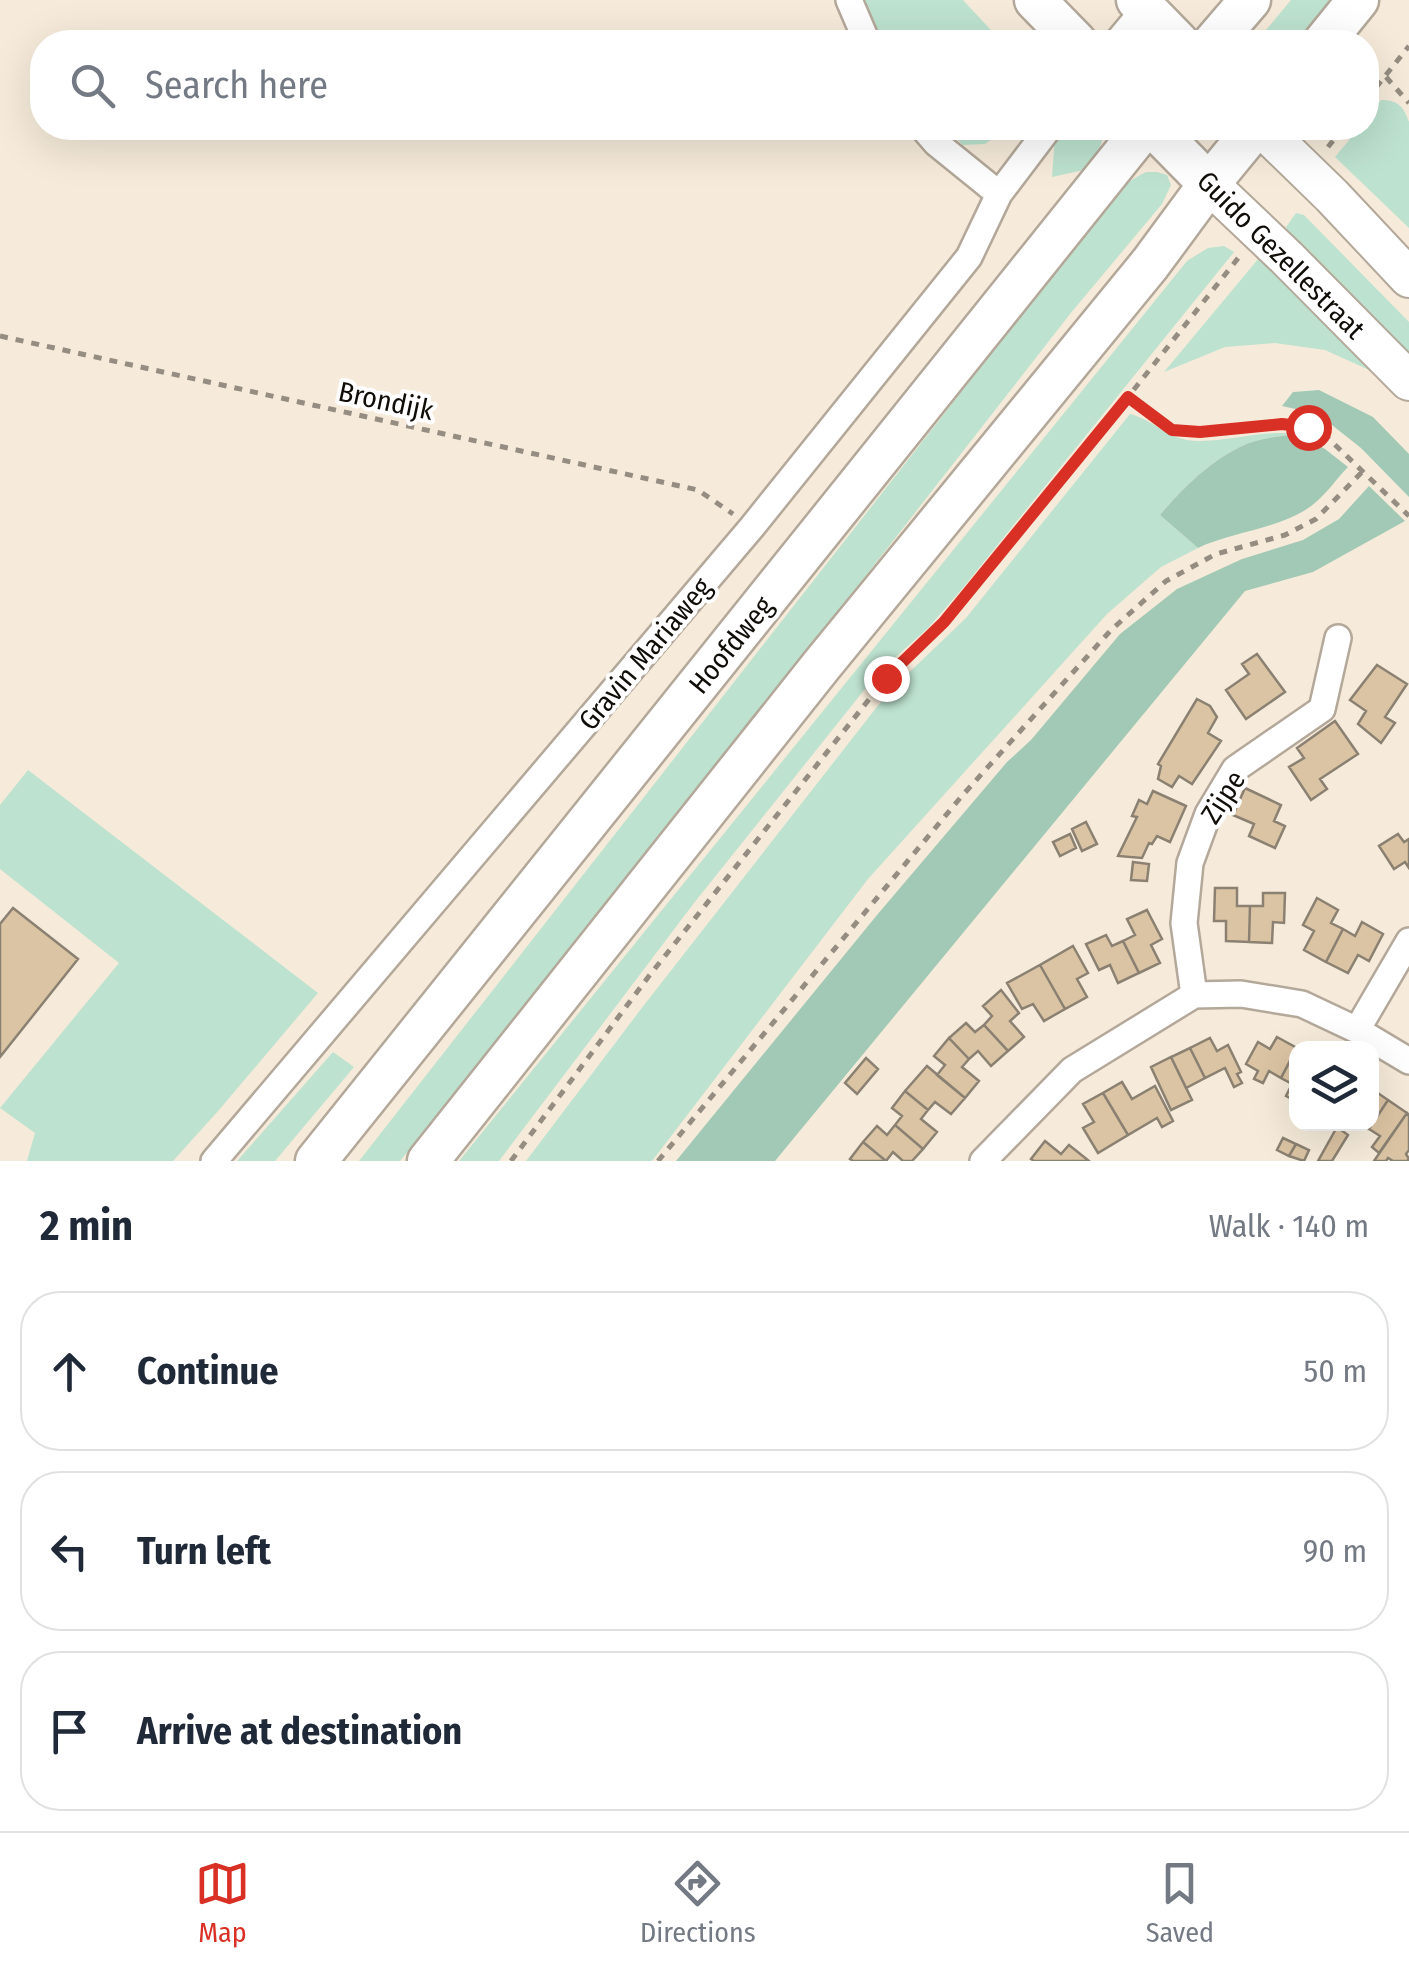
<!DOCTYPE html>
<html lang="en">
<head>
<meta charset="utf-8">
<style>
	:root { --surface:#fff; --page:#f6f6f7; --text:#1f2937; --muted:#747a83; --line:#e0e1e3; --accent:#d93025 }
	body { margin:0; font-family:"Fira Sans Condensed",sans-serif; background:var(--page); color:var(--text) }
	.controls { position:absolute; right:30px; bottom:30px; display:grid; overflow:hidden; border-radius:20px; box-shadow:0 10px 40px #0002 }
	.controls button { width:90px; height:90px; display:grid; place-items:center; padding:0; border:0; border-bottom:2px solid var(--line); background:var(--surface); color:var(--text); font:50px sans-serif }
	.stop { position:absolute; width:30px; height:30px; margin:-22px; border:8px solid #d93025; border-radius:50%; background:#fff }
	.stop.end { background:#d93025; border-color:#fff; box-shadow:0 2px 10px #0008 }
	.list { margin:0; padding:0; list-style:none }
	h2 { display:flex; justify-content:space-between; align-items:center; height:130px; margin:0; padding:0 40px; font-size:42px }
	h2 small { font-size:32px; font-weight:400; color:var(--muted) }
	.list li { display:grid; grid-template-columns:65px 1fr auto; gap:30px; align-items:center; box-sizing:border-box; height:160px; margin:0 20px 20px; padding:0 20px; border:2px solid var(--line); border-radius:40px }
	.list b { display:block; font-size:38px; white-space:nowrap }
	.list em { font-size:32px; font-style:normal; color:var(--muted) }
	.icon { flex:none; width:55px; height:55px; fill:none; stroke:currentColor; stroke-width:2; stroke-linecap:round; stroke-linejoin:round }
	.map { position:relative; flex:none; width:1409px; height:1161px; overflow:hidden }
	.search { position:absolute; background:var(--surface); box-shadow:0 10px 40px #0002; left:30px; right:30px; top:30px; height:110px; display:flex; align-items:center; gap:25px; box-sizing:border-box; padding:0 35px; border-radius:40px; color:var(--muted); font-size:38px }
	.sheet { height:670px; background:var(--surface) }
	nav { display:flex; justify-content:space-around; align-items:center; box-sizing:border-box; height:140px; border-top:2px solid var(--line); background:var(--surface); font-size:28px; color:var(--muted) }
	nav a { display:grid; justify-items:center; gap:5px }
	nav .on { color:var(--accent) }
	.map>svg:first-child { display:block }
	.green { fill:#bde2cf }
	.forest { fill:#a2c9b5 }
	.building { fill:#dbc4a3; stroke:#8b8172; stroke-width:2.5 }
	.lines { fill:none; stroke-linecap:round; stroke-linejoin:round }
	.minor-casing { stroke:#b3a899; stroke-width:30 }
	.secondary-casing { stroke:#b3a899; stroke-width:42 }
	.primary-casing { stroke:#b3a899; stroke-width:45 }
	.path { stroke:#958d81; stroke-width:5; stroke-dasharray:8 8; stroke-linecap:butt }
	.minor { stroke:#fff; stroke-width:25 }
	.secondary { stroke:#fff; stroke-width:38 }
	.primary { stroke:#fff; stroke-width:40 }
	.route { stroke:#d93025; stroke-width:12 }
	.labels { text-anchor:middle; dominant-baseline:central; stroke-width:8; stroke-linejoin:round; paint-order:stroke }
	.street-label { font-size:28px; fill:#100d08; stroke:#fff }
</style>
</head>
<body>
<div class="map">
<svg width="1409" height="1161" viewBox="0 0 1409 1161">
	<rect width="100%" height="100%" fill="#f6ebda"/>
	<path class="green" d="M862,0h101l39,42h-123z
		M1291,0h43l-34,42h-44z
		M1381,100c17,0 23,7 28,22v106l-74,-71 24,-29h7l1,-10z
		M945,128h63l-23,16 -22,1z
		M1063,128h37l2,13 -9,27 -41,9 3,-41z
		M1146,172h11l10,3 4,10 -9,19 -92,110 -454,582 -20,21 -196,244h-41l758,-968 16,-14z
		M1296,213l8,2 105,107v35l-118,-120 -5,-10z
		M1224,246l10,6 -272,337 -34,39 -51,46 -183,229 -195,258h-40l728,-900 21,-13z
		M1259,258l13,7 122,124 -27,-20 -42,-19 -50,-7 -50,4 -61,25z
		M1130,414c21,5 35,22 57,26 31,5 76,-11 109,-6 -18,3 -39,4 -56,13 -31,15 -58,42 -80,68l38,33 -37,19 -54,47 -239,265 -216,282h-126l115,-152 235,-301 20,-23 70,-67z
		M28,770l290,223 -99,117 -46,51h-146l8,-28 -35,-25 119,-145 -119,-94v-64z
		M333,1052l21,15 -79,94h-38z"/>
	<path class="forest" d="M1319,390l54,27 36,37v43l-48,-49 -43,-34 -36,-8 11,-14z
		M1296,434l29,15 23,18c-11,11 -20,25 -32,35 -29,26 -83,29 -118,46l-38,-33c22,-26 49,-53 80,-68 17,-9 38,-10 56,-13z
		M1369,486l36,35 -92,51 -68,19 -470,570h-99l201,-246 130,-153 24,-22 89,-106 57,-45 65,-30 61,-19 36,-21z"/>
	<path class="building" d="M1257,654l28,38 -39,27 -20,-29 23,-16 -7,-10z
		M1377,665l30,19 -22,33 10,6 -14,20 -23,-19 8,-13 -16,-11z
		M1197,699l13,7 7,11 -9,16 13,8 -29,43 -13,-8 -7,11 -14,-8 3,-13 -3,-2z
		M1335,721l23,33 -38,25 7,10 -16,11 -22,-33 15,-9 -7,-10z
		M1245,788l36,17 -7,16 11,5 -10,22 -26,-12 5,-12 -21,-9z
		M1153,791l33,15 -16,36 -13,-6 -5,8 -3,-1 -7,15 -24,-2 19,-39 -5,-1 7,-16 8,4z
		M1086,822l11,22 -15,7 -10,-22z
		M1070,834l6,14 -16,8 -7,-14z
		M1398,834l6,8 5,-3v29l-4,-6 -11,7 -15,-23z
		M1133,862l16,2 -2,17 -16,-1z
		M1215,888h22v18h13l-1,36 -23,-1v-20h-12z
		M1263,893h22l-1,30 -11,-1 -1,21 -23,-1 1,-36h13z
		M1317,898l21,12 -7,13 12,6 -17,33 -22,-12 10,-19 -11,-6z
		M13,908l65,51 -78,98v-133z
		M1147,910l15,29 -11,6 9,18 -21,10 -16,-32 12,-6 -8,-16z
		M1362,922l21,12 -14,27 -11,-6 -10,18 -22,-11 17,-33 12,7z
		M1106,935l6,11 11,-5 16,32 -21,10 -8,-18 -11,5 -13,-26z
		M1073,946l15,27 -11,6 10,18 -22,12 -25,-44z
		M1040,965l25,44 -21,12 -11,-17 -11,5 -15,-26z
		M1001,990l18,23 -9,8 14,16 -16,14 -24,-26 8,-9 -9,-10z
		M966,1023l9,9 9,-7 24,26 -17,15 -13,-15 -9,8 -20,-21z
		M1277,1037l20,11 -16,30 -12,-7 -6,12 -9,-4 4,-8 -12,-7 12,-22 12,7z
		M949,1038l20,21 -7,8 17,14 -14,17 -28,-23 8,-10 -11,-9z
		M1210,1038l7,13 11,-6 13,27 -4,2 5,9 -8,4 -9,-19 -20,10 -15,-30z
		M1190,1048l15,30 -19,10 -15,-31z
		M1296,1049v47l-2,4 -8,-4 6,-12 -11,-6z
		M1171,1057l21,43 -21,10 -20,-43z
		M866,1058l12,11 -21,25 -12,-11z
		M927,1066l38,32 -14,16 -16,-12 -7,8 -23,-19z
		M1122,1082l10,17 23,-13 18,35 -11,6 -5,-9 -29,17 -25,-42z
		M1372,1089l16,11 -19,29 -7,-5h10z
		M905,1091l23,19 -7,9 16,13 -14,17 -28,-24 7,-9 -10,-8z
		M1103,1093l25,42 -30,18 -15,-25 11,-6 -11,-18z
		M1388,1100l19,13 -28,40 -7,-6 8,-11 -11,-7z
		M1407,1113l2,2v35l-3,4 3,5 -2,2h-14l-5,-3 -2,3h-12z
		M895,1125l28,24 -11,12h-9l-10,-9 -7,9 -23,-19 14,-16 10,9z
		M1337,1127l11,8 -16,26h-14z
		M1283,1138l13,6 -7,12 -12,-6z
		M1045,1141l16,13 8,-9 20,16h-55l-3,-2z
		M863,1142l23,19h-33l-3,-2z
		M1296,1144l13,6 -5,11 -15,-5z"/>
	<g class="lines">
		<g class="minor-casing">
			<path id="minor" d="M849,0l18,42
				M1117,42l35,-42
				M923,128l13,15 63,51
				M1194,995l-10,-72 6,-60 18,-49 27,-45 87,-60 16,-71
				M1357,1030l52,-89
				M214,1161l538,-634 217,-270 30,-63 50,-66
				M983,1161l89,-91 122,-75 47,-1 61,10 55,26 52,31"/>
		</g>
		<g class="secondary-casing">
			<path id="secondary" d="M1262,128l70,68 77,82
				M1209,184l78,74 122,123"/>
		</g>
		<g class="primary-casing">
			<path id="primary" d="M1035,0l41,42
				M1137,0l41,42
				M1214,42l36,-42
				M1324,42l34,-42
				M1154,128l55,56
				M316,1161l828,-1033
				M428,1161l393,-495 329,-402 59,-80 46,-56"/>
		</g>
		<path class="path" d="M1386,77l23,26
			M1366,100l43,-54
			M1328,147l15,-19
			M0,336l698,154 35,24
			M1128,397l44,32 28,4 82,-10 26,4 21,12 80,77
			M511,1161l138,-185 237,-298 58,-56 184,-225 111,-140
			M658,1161l303,-364 150,-167 55,-49 50,-27 69,-19 31,-16 47,-48"/>
		<use href="#minor" class="minor"/>
		<use href="#secondary" class="secondary"/>
		<use href="#primary" class="primary"/>
	</g>
	<g class="lines">
		<path class="route" d="M886,678l58,-56 184,-225 44,33 28,2 82,-8 26,3"/>
	</g>
	<g class="labels">
		<g class="street-label">
			<text transform="translate(1281 255) rotate(45)">Guido Gezellestraat</text>
			<text transform="translate(386 401) rotate(12)">Brondijk</text>
			<text transform="translate(731 645) rotate(-51)">Hoofdweg</text>
			<text transform="translate(645 654) rotate(-50)">Gravin Mariaweg</text>
			<text transform="translate(1223 797) rotate(-57)">Zijpe</text>
		</g>
	</g>
</svg>
<div class="controls">
<button><svg class="icon" aria-label="layers" viewBox="0 0 24 24"><path d="M12 4l9 5-9 5-9-5zM3 14l9 5 9-5"/></svg></button>
</div>
<div class="stop" style="left:1308px;top:427px"></div>
<div class="stop end" style="left:886px;top:678px"></div>
<div class="search"><svg class="icon" aria-label="search" viewBox="0 0 24 24"><circle cx="10" cy="10" r="6"/><path d="M15 15l6 6"/></svg>Search here</div>
</div>
<section class="sheet">
<h2>2 min<small>Walk · 140 m</small></h2>
<ul class="list">
<li><svg class="icon" aria-label="ahead" viewBox="0 0 24 24"><path d="M12 20V5M6 11l6-6 6 6"/></svg><div><b>Continue</b></div><em>50 m</em></li>
<li><svg class="icon" aria-label="left" viewBox="0 0 24 24"><path d="M17 20v-9H6M10 6l-5 5 5 5"/></svg><div><b>Turn left</b></div><em>90 m</em></li>
<li><svg class="icon" aria-label="arrive" viewBox="0 0 24 24"><path d="M6 21V4h12l-3 4 3 4H6"/></svg><div><b>Arrive at destination</b></div></li>
</ul>
</section>
<nav>
<a class="on"><svg class="icon" aria-label="map" viewBox="0 0 24 24"><path d="M3 6l6-2 6 2 6-2v14l-6 2-6-2-6 2zM9 4v14M15 6v14"/></svg>Map</a>
<a><svg class="icon" aria-label="directions" viewBox="0 0 24 24"><path d="M12 3l9 9-9 9-9-9zM9 14v-3h6M13 9l2 2-2 2"/></svg>Directions</a>
<a><svg class="icon" aria-label="saved" viewBox="0 0 24 24"><path d="M7 4h10v16l-5-4-5 4z"/></svg>Saved</a>
</nav>
</body>
</html>
